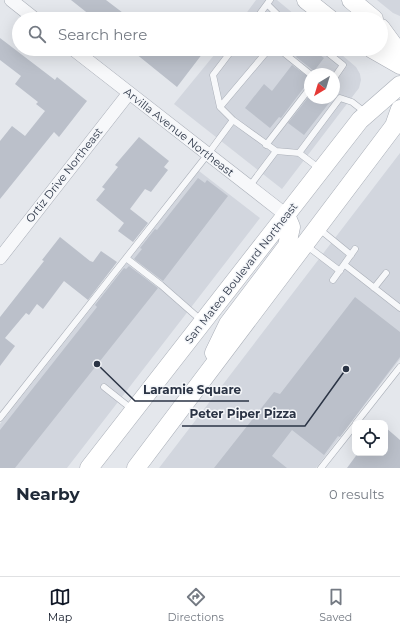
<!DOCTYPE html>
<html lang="en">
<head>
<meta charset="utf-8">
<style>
	:root { --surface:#fff; --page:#f2f2f3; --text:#1f2937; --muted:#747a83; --line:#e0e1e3; --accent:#111827 }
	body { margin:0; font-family:Montserrat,sans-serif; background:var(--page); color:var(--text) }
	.controls { position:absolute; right:12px; bottom:12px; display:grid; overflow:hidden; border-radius:8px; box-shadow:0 4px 16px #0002 }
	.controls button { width:36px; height:36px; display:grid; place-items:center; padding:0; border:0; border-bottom:1px solid var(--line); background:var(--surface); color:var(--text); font:20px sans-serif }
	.compass { position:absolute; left:304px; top:68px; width:36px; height:36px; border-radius:50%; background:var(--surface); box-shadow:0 4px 16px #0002; rotate:218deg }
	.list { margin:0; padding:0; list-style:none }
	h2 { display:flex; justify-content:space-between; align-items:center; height:52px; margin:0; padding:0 16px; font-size:17px }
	h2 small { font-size:13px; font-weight:400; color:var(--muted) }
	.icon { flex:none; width:22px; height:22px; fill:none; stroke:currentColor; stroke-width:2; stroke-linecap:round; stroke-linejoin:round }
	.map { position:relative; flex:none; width:400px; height:468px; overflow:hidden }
	.search { position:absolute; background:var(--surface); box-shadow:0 4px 16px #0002; left:12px; right:12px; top:12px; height:44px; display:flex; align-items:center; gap:10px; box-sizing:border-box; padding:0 14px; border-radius:22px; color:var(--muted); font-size:15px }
	.sheet { height:108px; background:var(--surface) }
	nav { display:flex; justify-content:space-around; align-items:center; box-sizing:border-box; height:56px; border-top:1px solid var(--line); background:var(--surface); font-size:11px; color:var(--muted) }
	nav a { display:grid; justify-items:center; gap:2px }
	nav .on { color:var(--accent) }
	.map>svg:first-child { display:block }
	.built { fill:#d2d6de; fill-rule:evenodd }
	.building { fill:#bbc0ca }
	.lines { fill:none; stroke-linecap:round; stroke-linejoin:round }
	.lane-casing { stroke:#a9aeb7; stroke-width:7 }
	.street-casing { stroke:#a9aeb7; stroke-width:14 }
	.secondary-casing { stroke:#a9aeb7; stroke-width:19 }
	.lane { stroke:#f7f8fa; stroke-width:6 }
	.street { stroke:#f7f8fa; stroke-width:13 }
	.secondary { stroke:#fff; stroke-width:18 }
	.labels { text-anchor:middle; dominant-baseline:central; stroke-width:3; stroke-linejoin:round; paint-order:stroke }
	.street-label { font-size:11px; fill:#2b3445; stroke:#f4f6f9 }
	.leader { fill:none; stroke:#2b3445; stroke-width:1.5 }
	.callout-dot { fill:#2b3445; stroke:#f4f6f9; stroke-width:1.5 }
	.callout-label { font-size:12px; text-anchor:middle; font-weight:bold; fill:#2b3445; stroke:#f4f6f9; stroke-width:3; stroke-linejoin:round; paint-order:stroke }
</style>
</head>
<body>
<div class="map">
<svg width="400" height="468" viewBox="0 0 400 468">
	<rect width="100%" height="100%" fill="#e4e7ec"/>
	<path class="built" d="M256,0h21l23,19h-58z
		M377,0h23v16l-7,-3z
		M219,49h116l21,18 4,7 1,6 -2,8 -77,101 -108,-85zM310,74h24v24h-24z
		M400,153v206l-84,109h-157z
		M199,171l61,47 -193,250h-67v-44z"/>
	<path class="building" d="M71,0h35l25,19h-36z
		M0,38l55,42 2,-3 30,24 -28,36 -5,-5 -54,67v-58l12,-15 13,10 20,-25 -9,-7 2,-2 -23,-18 6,-8 -21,-16z
		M130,49h76l-29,38z
		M303,49h9l12,9 -10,13 -18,-14z
		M292,65l18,13v6l-4,1 -25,33 -2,-1 -9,11 -25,-20 19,-24 8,7z
		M310,95v3h23l-29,37 -16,-12z
		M139,137l30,24 -5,6 4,3 -17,22 -6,-3 -15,20 18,14 -15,19 -15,-11 6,-8 -28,-23 9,-11 -3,-2 16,-20 -3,-2z
		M198,178l7,5 2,-3 21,16 -65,85 -29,-22 8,-10 -2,-1 15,-19 2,1z
		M60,237l30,24 3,1 8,-11 16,11 -29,38 -24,-19 -21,28 -6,-5 -8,11 -3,-2 -21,25 10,8 -15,20v-49l44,-56 -2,-1z
		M129,266l29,22 -143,180h-15v-38l97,-123 -2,-2 29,-37 2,1z
		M355,297l45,35v25l-60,80 -2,-1 -14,19 -32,-25 -20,26 15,12h-73l60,-76 6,2z
		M385,427l15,13v28h-53l11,-15h27z"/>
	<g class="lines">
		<g class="lane-casing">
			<path id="lane" d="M267,4l11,11v4
				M256,19l14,-19
				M279,49l31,25
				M323,49l20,16 -9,13
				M220,107l-7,-32 19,-25
				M233,120l-13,-13 49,-58
				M266,145l44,-57
				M320,169l-21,-16 41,-55 12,4 14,11
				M249,187l27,-36
				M318,228l33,27
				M307,246l33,25
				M126,258l35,27 41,36
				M345,265l55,43
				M333,280l22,-31
				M374,288l12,-15
				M104,387l29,23
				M0,418l208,-264 25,-34 43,31 23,2
				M356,423l44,-56
				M321,468l34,-43"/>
		</g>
		<g class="street-casing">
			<path id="street" d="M11,0l24,19
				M73,49l213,166
				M0,258l129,-165"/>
		</g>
		<g class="secondary-casing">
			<path id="secondary" d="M306,0l24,19
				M351,0l23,19
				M381,28l19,26
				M372,49l28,16
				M214,353l14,-29 59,-78 4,-19 -5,-12
				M89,468l271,-348 40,-35
				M136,468l258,-342 6,-17"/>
		</g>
		<use href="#lane" class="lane"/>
		<use href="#street" class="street"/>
		<use href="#secondary" class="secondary"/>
	</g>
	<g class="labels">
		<g class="street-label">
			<text transform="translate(179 132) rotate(38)">Arvilla Avenue Northeast</text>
			<text transform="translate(64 175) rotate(-52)">Ortiz Drive Northeast</text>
			<text transform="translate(241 273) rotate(-52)">San Mateo Boulevard Northeast</text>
		</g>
	</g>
	<path class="leader" d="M97 364L135 401H249M346 369L305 426H182"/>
	<g class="callout-dot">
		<circle cx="97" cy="364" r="4"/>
		<circle cx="346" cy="369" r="4"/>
	</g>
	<g class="callout-label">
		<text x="192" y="394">Laramie Square</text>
		<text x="243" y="418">Peter Piper Pizza</text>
	</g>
</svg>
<div class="controls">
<button><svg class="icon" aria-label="locate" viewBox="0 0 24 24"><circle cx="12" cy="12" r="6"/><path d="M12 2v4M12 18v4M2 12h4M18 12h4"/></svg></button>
</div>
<svg class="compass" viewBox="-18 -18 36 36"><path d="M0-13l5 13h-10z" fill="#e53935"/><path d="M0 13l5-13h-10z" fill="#747a83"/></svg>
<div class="search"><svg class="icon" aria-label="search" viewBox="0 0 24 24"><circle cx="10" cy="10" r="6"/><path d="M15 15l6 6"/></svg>Search here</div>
</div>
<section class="sheet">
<h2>Nearby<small>0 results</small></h2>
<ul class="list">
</ul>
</section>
<nav>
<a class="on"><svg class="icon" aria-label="map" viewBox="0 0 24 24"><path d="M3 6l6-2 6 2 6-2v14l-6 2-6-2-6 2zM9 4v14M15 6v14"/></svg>Map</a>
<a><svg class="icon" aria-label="directions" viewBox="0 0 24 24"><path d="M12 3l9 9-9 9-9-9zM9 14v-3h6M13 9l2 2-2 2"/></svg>Directions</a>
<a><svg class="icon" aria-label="saved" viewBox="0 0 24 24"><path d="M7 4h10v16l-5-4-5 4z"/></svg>Saved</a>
</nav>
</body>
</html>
